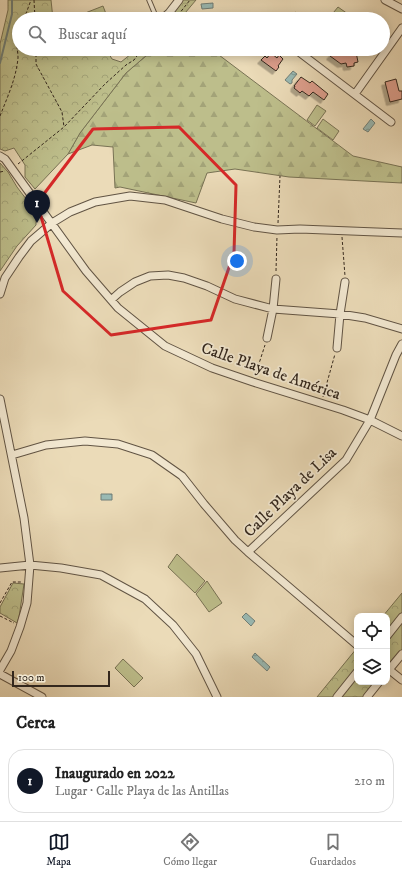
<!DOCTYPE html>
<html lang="es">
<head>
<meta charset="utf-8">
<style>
	:root { --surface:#fff; --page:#f6f6f6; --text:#222; --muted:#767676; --line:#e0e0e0; --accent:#111827 }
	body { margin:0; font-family:"IM FELL DW Pica",serif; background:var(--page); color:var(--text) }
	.controls { position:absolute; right:12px; bottom:12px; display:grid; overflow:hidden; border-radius:8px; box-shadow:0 2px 10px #0003 }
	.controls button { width:36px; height:36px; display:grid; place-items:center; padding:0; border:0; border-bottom:1px solid var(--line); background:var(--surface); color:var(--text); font:20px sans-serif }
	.scale { position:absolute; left:12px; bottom:10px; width:98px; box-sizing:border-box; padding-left:4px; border:2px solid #33271d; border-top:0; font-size:11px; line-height:14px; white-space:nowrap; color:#33271d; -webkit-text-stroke:3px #f2e8d1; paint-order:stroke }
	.you { position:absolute; left:237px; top:261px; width:14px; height:14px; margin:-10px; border:3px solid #fff; border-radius:50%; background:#1a73e8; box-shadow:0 0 0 6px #1a73e833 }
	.badge { display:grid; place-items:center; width:26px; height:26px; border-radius:50%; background:var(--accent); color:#fff; font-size:13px; font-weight:700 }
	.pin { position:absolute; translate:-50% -33px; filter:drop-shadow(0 1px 2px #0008) }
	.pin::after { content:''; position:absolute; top:21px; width:14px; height:12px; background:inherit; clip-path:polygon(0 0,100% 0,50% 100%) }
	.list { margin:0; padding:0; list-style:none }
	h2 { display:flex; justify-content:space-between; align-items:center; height:52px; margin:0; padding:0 16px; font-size:17px }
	h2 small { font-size:13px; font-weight:400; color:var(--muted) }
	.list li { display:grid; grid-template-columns:26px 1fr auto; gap:12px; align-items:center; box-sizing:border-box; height:64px; margin:0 8px 8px; padding:0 8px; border:1px solid var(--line); border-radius:16px }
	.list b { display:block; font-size:15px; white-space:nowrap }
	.list p { margin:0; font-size:13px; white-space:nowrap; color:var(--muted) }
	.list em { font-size:13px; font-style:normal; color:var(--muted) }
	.icon { flex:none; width:22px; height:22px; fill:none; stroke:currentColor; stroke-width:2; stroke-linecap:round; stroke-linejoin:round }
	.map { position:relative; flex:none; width:402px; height:697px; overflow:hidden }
	.search { position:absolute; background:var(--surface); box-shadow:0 2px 10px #0003; left:12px; right:12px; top:12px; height:44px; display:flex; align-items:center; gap:10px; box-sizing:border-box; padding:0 14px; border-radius:22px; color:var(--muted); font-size:15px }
	.sheet { height:124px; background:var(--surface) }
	nav { display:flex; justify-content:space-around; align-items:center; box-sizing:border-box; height:56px; border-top:1px solid var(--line); background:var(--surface); font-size:11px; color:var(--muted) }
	nav a { display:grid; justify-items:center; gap:2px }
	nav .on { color:var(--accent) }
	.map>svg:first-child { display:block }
	.forest { fill:url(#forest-firs); stroke:#787254 }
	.park { fill:url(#park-crowns); stroke:#787254 }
	.pitch { fill:#bdbe8b; stroke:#787254 }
	.water { fill:url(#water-ripples); stroke:#707f78 }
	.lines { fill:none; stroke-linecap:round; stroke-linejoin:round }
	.stream { stroke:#707f78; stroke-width:2 }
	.building { fill:#de9f8d; stroke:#33271d; filter:url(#shadow) }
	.lane-casing { stroke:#615444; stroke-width:5.5 }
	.street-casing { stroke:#615444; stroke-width:9 }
	.path { stroke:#33271d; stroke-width:1; stroke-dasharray:3 2; stroke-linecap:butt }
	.lane { stroke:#f2e8d1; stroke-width:3.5 }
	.street { stroke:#f2e8d1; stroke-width:7 }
	.marked { fill:none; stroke:#d62828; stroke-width:3; stroke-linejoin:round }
	.labels { text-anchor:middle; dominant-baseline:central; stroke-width:3.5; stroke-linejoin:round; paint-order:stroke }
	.street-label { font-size:16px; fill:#33271d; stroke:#f2e8d1 }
</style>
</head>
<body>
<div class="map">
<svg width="402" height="697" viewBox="0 0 402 697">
	<defs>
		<pattern id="forest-firs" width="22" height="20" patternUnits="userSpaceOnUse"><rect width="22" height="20" fill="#bdbe8b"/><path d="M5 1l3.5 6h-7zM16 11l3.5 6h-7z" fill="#a3a378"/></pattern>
		<pattern id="park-crowns" width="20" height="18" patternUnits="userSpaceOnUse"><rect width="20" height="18" fill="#bdbe8b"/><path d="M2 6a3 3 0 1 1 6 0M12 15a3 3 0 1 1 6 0" fill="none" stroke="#a3a378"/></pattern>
		<pattern id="water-ripples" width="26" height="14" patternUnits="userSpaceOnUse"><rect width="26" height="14" fill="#99bab4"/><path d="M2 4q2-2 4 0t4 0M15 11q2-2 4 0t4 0" fill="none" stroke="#7d9792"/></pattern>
		<filter id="shadow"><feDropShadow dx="-3.5" dy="3.5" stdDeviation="0" flood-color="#0004"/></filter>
	</defs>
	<rect width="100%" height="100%" fill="#ebdbb8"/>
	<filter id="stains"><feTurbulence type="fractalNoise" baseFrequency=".005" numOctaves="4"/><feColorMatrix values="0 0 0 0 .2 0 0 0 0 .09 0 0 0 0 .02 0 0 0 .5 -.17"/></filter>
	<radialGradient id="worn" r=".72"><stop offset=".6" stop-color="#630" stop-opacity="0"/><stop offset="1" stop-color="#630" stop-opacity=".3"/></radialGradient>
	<path class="forest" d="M154,49h57l142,107 49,11v16l-113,-6 -54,-8 -28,4 -11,30 -76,-16 -5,1 -2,-41 -21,-2 -24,9 12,-21 46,-60z"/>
	<path class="park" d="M8,0h43l2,19h-34v30h87l6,10 9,3 10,-8 4,-5h19l-28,24 -46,60 -12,21 -33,35 -10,-12v-12l-11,-17 -9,3 -5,-2v-105l8,-34z
		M183,0h13l-16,19h-12z
		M103,6l5,13h-38z
		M0,163l8,9 9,15 19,25v13l-19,21 -17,25z
		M13,583l11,1 -5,33 -2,6 -17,-10v-6z
		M402,593v63l-15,18v-58h-4z
		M357,648v34h24l-12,15h-52z"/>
	<path class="pitch" d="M338,7l17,12h-25l-1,-1z
		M317,105l9,6 -11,15 -8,-6z
		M323,119l16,12 -6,9 -16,-12z
		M177,554l28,27 -10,12 -27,-26z
		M207,581l15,22 -13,9 -13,-18z
		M123,659l20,19 -9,9 -19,-19z"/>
	<path class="water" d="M213,3v5l-11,1 -1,-5z
		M293,71l4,3 -5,6v3l-2,1 -5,-4z
		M371,119l4,4 -7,9 -5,-3z
		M101,494h11v6h-11z
		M246,613l9,8 -4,5 -9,-9z
		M255,653l15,14 -3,4 -15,-14z"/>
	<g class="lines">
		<path class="stream" d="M0,63l12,-49v-14"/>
	</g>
	<path class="building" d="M295,12l9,7h-14z
		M336,49l8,5 12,-2 2,10 -4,1v3l-7,1 -1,-4 -5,1 -11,-8z
		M271,53l6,5 2,-3 4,4 -5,7 1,1 -3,4 -15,-11 4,-4 2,2z
		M301,77l9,6 2,-2 16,13 -4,6 -11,-8 -4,4 -7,-5 -2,2 -6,-5 1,-2h-1z
		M396,79l3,12h3v8l-12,3 -5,-20z"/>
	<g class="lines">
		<g class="lane-casing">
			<path id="lane" d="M149,0l8,19"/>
		</g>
		<g class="street-casing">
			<path id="street" d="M385,0l17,9
				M252,17l3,2
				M162,19l7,-6 10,-13
				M295,49l96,73
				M355,94l47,-66
				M0,156l5,3 81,112 32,37 47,38 47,22 41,14 90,28 27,10 32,16
				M0,294l5,-16 14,-21 12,-16 21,-18 18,-11 25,-10 35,-6 35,4 57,19 32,8 23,3 23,-1 102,4
				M111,300l9,-8 15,-10 15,-6 18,-1 16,3 23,8 28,13 38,10 67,5 25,4 37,11
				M267,338l6,-29 3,-30
				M337,348l3,-34 5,-32
				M0,399l24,119 6,47 -3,38 -7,24 -9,24 -11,19
				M12,455l34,-10 39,-4 33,3 34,11 30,21 22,28 31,36 13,12 109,93
				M248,552l98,-92 24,-40 26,-65 6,-11
				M0,568l30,-3 31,3 40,7 44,24 28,26 23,29 21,43
				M387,636l15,-19
				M387,668l15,12
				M387,672l15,-18
				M0,674l42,23
				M337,697l20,-25
				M367,697l12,-15"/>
		</g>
		<path class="path" d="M34,0l1,19
			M24,19l7,-19
			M175,19l15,-19
			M36,49v15l26,48 2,15
			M0,116c7,-18 16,-37 18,-58 0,-9 -3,-15 1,-25
			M18,164l46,-37 41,-43 21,-19 8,-5 8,-11
			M0,172l5,-1
			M278,223l2,-47
			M342,237l3,39
			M276,271l1,-35
			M255,376l10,-31
			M323,397l12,-43
			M0,603l12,-21h9
			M0,616l14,7"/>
		<use href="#lane" class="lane"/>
		<use href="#street" class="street"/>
	</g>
	<path class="marked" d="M179,127l57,58 -2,68 -23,67 -100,15 -48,-44 -26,-88 56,-74z"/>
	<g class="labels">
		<g class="street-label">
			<text transform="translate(271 371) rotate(19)">Calle Playa de América</text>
			<text transform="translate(290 492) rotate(-44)">Calle Playa de Lisa</text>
		</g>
	</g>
	<rect width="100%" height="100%" filter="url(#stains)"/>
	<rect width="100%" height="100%" fill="url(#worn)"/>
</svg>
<div class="controls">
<button><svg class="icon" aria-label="locate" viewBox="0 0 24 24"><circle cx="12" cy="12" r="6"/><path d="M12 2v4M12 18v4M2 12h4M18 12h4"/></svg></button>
<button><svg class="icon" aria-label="layers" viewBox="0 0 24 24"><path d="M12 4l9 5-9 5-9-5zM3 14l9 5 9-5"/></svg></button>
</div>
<div class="scale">100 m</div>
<div class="you"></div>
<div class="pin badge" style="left:37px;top:223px">1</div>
<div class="search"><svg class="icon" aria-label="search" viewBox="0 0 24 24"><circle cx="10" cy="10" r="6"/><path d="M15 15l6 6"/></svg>Buscar aquí</div>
</div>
<section class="sheet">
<h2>Cerca<small></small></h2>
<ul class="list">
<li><span class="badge">1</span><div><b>Inaugurado en 2022</b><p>Lugar · Calle Playa de las Antillas</p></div><em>210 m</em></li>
</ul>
</section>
<nav>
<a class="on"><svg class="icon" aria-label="map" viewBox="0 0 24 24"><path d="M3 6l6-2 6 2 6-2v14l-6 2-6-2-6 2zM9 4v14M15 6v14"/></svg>Mapa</a>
<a><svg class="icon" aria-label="directions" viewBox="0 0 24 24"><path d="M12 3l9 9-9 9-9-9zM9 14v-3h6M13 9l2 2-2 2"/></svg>Cómo llegar</a>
<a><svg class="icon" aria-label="saved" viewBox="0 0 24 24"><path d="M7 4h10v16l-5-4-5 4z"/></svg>Guardados</a>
</nav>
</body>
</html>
